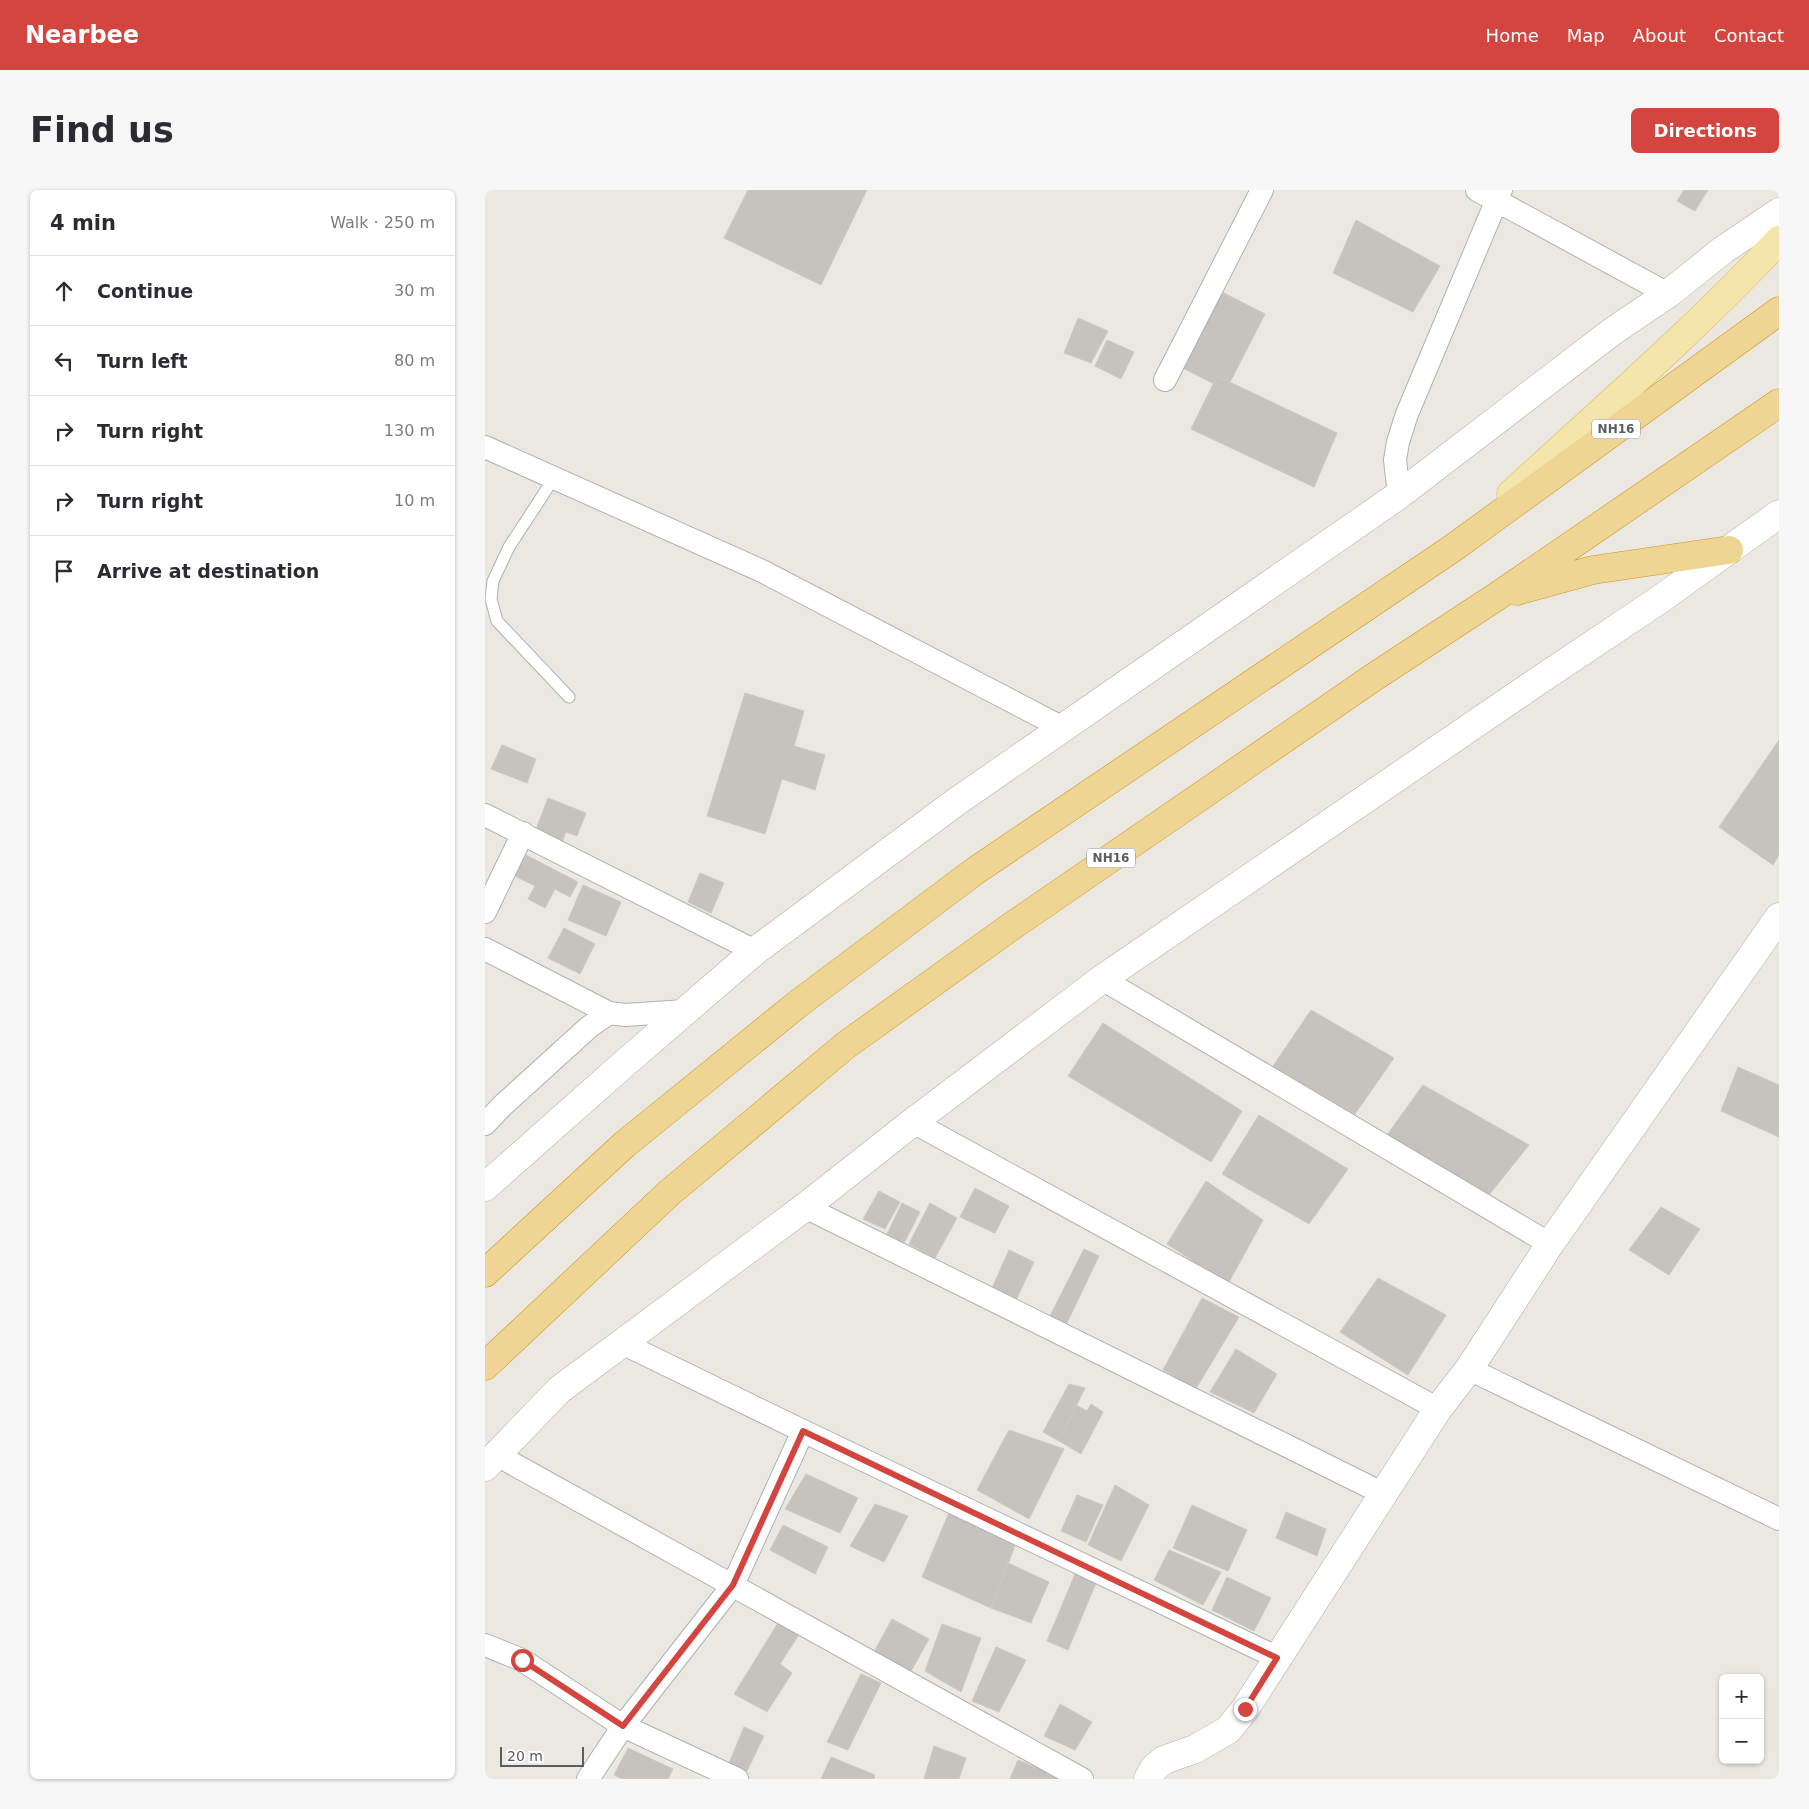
<!DOCTYPE html>
<html lang="en">
<head>
<meta charset="utf-8">
<style>
	:root { --surface:#fff; --page:#f7f7f7; --text:#2b2b33; --muted:#7c7c81; --line:#e1e1e2; --accent:#d3453e }
	body { margin:0; font-family:"DejaVu Sans",sans-serif; background:var(--page); color:var(--text) }
	.controls { position:absolute; right:15px; bottom:15px; display:grid; overflow:hidden; border-radius:8px; box-shadow:0 1px 4px #0004 }
	.controls button { width:45px; height:45px; display:grid; place-items:center; padding:0; border:0; border-bottom:1px solid var(--line); background:var(--surface); color:var(--text); font:25px sans-serif }
	.scale { position:absolute; left:15px; bottom:12px; width:84px; box-sizing:border-box; padding-left:5px; border:2px solid #595c60; border-top:0; font-size:14px; line-height:18px; white-space:nowrap; color:#595c60; -webkit-text-stroke:4px #fff; paint-order:stroke }
	.stop { position:absolute; width:15px; height:15px; margin:-11px; border:4px solid #d3453e; border-radius:50%; background:#fff }
	.stop.end { background:#d3453e; border-color:#fff; box-shadow:0 1px 5px #0008 }
	.list { margin:0; padding:0; list-style:none }
	h2 { display:flex; justify-content:space-between; align-items:center; height:65px; margin:0; padding:0 20px; font-size:21px }
	h2 small { font-size:16px; font-weight:400; color:var(--muted) }
	.list li { display:grid; grid-template-columns:32px 1fr auto; gap:15px; align-items:center; box-sizing:border-box; height:70px; padding:0 20px; border-top:1px solid var(--line) }
	.list b { display:block; font-size:19px; white-space:nowrap }
	.list em { font-size:16px; font-style:normal; color:var(--muted) }
	.icon { flex:none; width:28px; height:28px; fill:none; stroke:currentColor; stroke-width:2; stroke-linecap:round; stroke-linejoin:round }
	.map { position:relative; flex:none; width:1294px; height:1589px; overflow:hidden; border-radius:8px }
	header { display:flex; align-items:center; gap:30px; box-sizing:border-box; height:70px; padding:0 25px; background:var(--accent); color:#fff }
	header strong { font-size:24px }
	nav { display:flex; gap:28px; margin-inline-start:auto; font-size:18px }
	.intro { display:flex; align-items:center; justify-content:space-between; box-sizing:border-box; height:120px; padding:0 30px }
	h1 { margin:0; font-size:35px }
	.button { padding:12px 22px; border-radius:8px; background:var(--accent); color:#fff; font-size:18px; font-weight:700 }
	main { display:flex; gap:30px; padding:0 30px }
	aside { flex:1; background:var(--surface); border-radius:8px; box-shadow:0 1px 4px #0004 }
	.map>svg:first-child { display:block }
	.building { fill:#c6c2be; stroke:#cec9c0 }
	.lines { fill:none; stroke-linecap:round; stroke-linejoin:round }
	.lane-casing { stroke:#aeb1b5; stroke-width:13 }
	.street-casing { stroke:#aeb1b5; stroke-width:24 }
	.secondary-casing { stroke:#adb0b4; stroke-width:29 }
	.primary-casing { stroke:#dfb965; stroke-width:29 }
	.highway-casing { stroke:#d0921b; stroke-width:29 }
	.lane { stroke:#fff; stroke-width:11 }
	.street { stroke:#fff; stroke-width:22 }
	.secondary { stroke:#fff; stroke-width:28 }
	.primary { stroke:#f4e6ab; stroke-width:28 }
	.highway { stroke:#efd593; stroke-width:28 }
	.route { stroke:#d3453e; stroke-width:6 }
	.labels { text-anchor:middle; dominant-baseline:central; stroke-width:5; stroke-linejoin:round; paint-order:stroke }
	.shield { fill:#fff; stroke:#8b8d90; stroke-width:1 }
	.shield-label { font-size:12px; font-weight:bold; fill:#595c60 }
</style>
</head>
<body>
<header>
<strong>Nearbee</strong>
<nav><a>Home</a><a>Map</a><a>About</a><a>Contact</a></nav>
</header>
<div class="intro"><h1>Find us</h1><a class="button">Directions</a></div>
<main>
<aside>
<h2>4 min<small>Walk · 250 m</small></h2>
<ul class="list">
<li><svg class="icon" aria-label="ahead" viewBox="0 0 24 24"><path d="M12 20V5M6 11l6-6 6 6"/></svg><div><b>Continue</b></div><em>30 m</em></li>
<li><svg class="icon" aria-label="left" viewBox="0 0 24 24"><path d="M17 20v-9H6M10 6l-5 5 5 5"/></svg><div><b>Turn left</b></div><em>80 m</em></li>
<li><svg class="icon" aria-label="right" viewBox="0 0 24 24"><path d="M7 20v-9h11M14 6l5 5-5 5"/></svg><div><b>Turn right</b></div><em>130 m</em></li>
<li><svg class="icon" aria-label="right" viewBox="0 0 24 24"><path d="M7 20v-9h11M14 6l5 5-5 5"/></svg><div><b>Turn right</b></div><em>10 m</em></li>
<li><svg class="icon" aria-label="arrive" viewBox="0 0 24 24"><path d="M6 21V4h12l-3 4 3 4H6"/></svg><div><b>Arrive at destination</b></div></li>
</ul>
</aside>
<div class="map">
<svg width="1294" height="1589" viewBox="0 0 1294 1589">
	<rect width="100%" height="100%" fill="#eae8e1"/>
	<path class="building" d="M263,0h119l-46,95 -97,-47z
		M1199,0h24l-13,21 -18,-10z
		M871,30l84,46 -27,46 -80,-39z
		M731,99l49,25 -39,76 -49,-25z
		M593,128l30,13 -17,32 -27,-10z
		M622,150l27,12 -13,27 -26,-13z
		M732,186l120,57 -23,54 -123,-58z
		M260,503l59,18 -10,35 31,9 -10,35 -33,-11 -17,55 -58,-18z
		M1294,550v115l-6,10 -54,-38z
		M17,555l34,14 -9,24 -36,-14z
		M63,608l38,15 -9,23 -11,-4 -4,10 -27,-10z
		M41,665l52,27 -8,15 -15,-8 -10,19 -17,-9 7,-13 -20,-10z
		M215,683l24,10 -13,30 -23,-11z
		M98,695l38,17 -15,34 -38,-16z
		M79,738l31,16 -15,30 -32,-16z
		M826,820l83,48 -39,56 -84,-45z
		M618,833l139,88 -31,51 -143,-86z
		M1253,877l41,18v52l-58,-26z
		M938,895l106,60 -44,55 -101,-61z
		M774,925l89,54 -39,55 -87,-50z
		M721,991l57,39 -35,64 -61,-40z
		M490,998l34,18 -14,27 -35,-16z
		M394,1001l21,11 -15,27 -22,-10z
		M417,1013l18,9 -16,31 -17,-9z
		M445,1013l27,15 -22,40 -26,-14z
		M1176,1017l39,22 -31,46 -40,-25z
		M599,1059l15,7 -33,69 -16,-9z
		M524,1060l25,12 -19,40 -23,-14z
		M893,1088l68,37 -38,60 -68,-43z
		M717,1108l37,19 -45,75 -21,-9 4,-5 -14,-8z
		M751,1159l41,25 -23,39 -44,-21z
		M584,1194l16,4 -26,53 -16,-9z
		M606,1214l12,8 -22,42 -22,-13 17,-36 11,6z
		M524,1240l55,19 -35,70 -52,-29z
		M321,1284l52,24 -18,35 -55,-24z
		M630,1295l34,20 -28,56 -33,-16z
		M592,1305l26,10 -17,37 -25,-11z
		M390,1314l33,12 -24,46 -34,-16z
		M467,1315l66,33 -27,70 -69,-31z
		M707,1315l55,25 -19,41 -55,-23z
		M801,1322l40,17 -9,27 -41,-18z
		M298,1335l45,22 -13,27 -45,-24z
		M684,1360l52,22 -18,33 -49,-25z
		M523,1373l41,19 -18,41 -40,-15z
		M590,1384l21,9 -28,67 -21,-9z
		M742,1387l44,21 -17,33 -42,-21z
		M407,1429l37,20 -19,34 -37,-19z
		M293,1433l24,7 -22,34 12,9 -25,39 -33,-18z
		M457,1434l39,14 -20,54 -36,-21z
		M511,1457l30,13 -27,52 -27,-11z
		M376,1484l20,9 -33,67 -21,-8z
		M575,1514l32,18 -17,28 -31,-14z
		M259,1537l20,9 -18,37 -17,-10z
		M449,1556l32,12 -7,21h-35z
		M143,1558l45,21 -5,10h-45l-9,-4z
		M346,1567l44,18 -1,4h-53z
		M533,1570l46,19h-54z"/>
	<g class="lines">
		<g class="lane-casing">
			<path id="lane" d="M69,288l-45,69 -16,34 -2,18 6,22 72,76"/>
		</g>
		<g class="street-casing">
			<path id="street" d="M992,0l191,104
				M680,190l97,-190
				M0,257l277,124 301,157
				M914,305l-4,-35 3,-18 9,-28 94,-224
				M0,625l270,136
				M0,722l38,-79
				M0,759l124,64
				M617,789l448,265
				M428,932l525,287
				M0,934l17,-18 87,-79 20,-14 16,2 60,-4
				M320,1017l579,287
				M137,1153l181,88 475,227
				M984,1179l310,150
				M12,1265l585,324
				M0,1455l37,15 101,66 114,53
				M103,1589l35,-53 110,-141 70,-154"/>
		</g>
		<g class="secondary-casing">
			<path id="secondary" d="M0,997l140,-124 130,-112 201,-149 443,-307 214,-164 55,-37 55,-44 56,-38
				M0,1277l74,-77 246,-183 108,-85 189,-143 433,-296 124,-83 120,-86
				M663,1589l6,-11 10,-8 31,-11 33,-19 17,-21 193,-300 31,-40 81,-125 229,-327"/>
		</g>
		<g class="primary-casing">
			<path id="primary" d="M1026,304c90,-83 184,-164 268,-254"/>
		</g>
		<g class="highway-casing">
			<path id="highway" d="M1032,401l76,-21 136,-20
				M0,1083l140,-129 174,-141 176,-132 478,-323 326,-237
				M0,1176l184,-173 177,-148 166,-119 362,-249 122,-80 283,-194"/>
		</g>
		<use href="#lane" class="lane"/>
		<use href="#street" class="street"/>
		<use href="#secondary" class="secondary"/>
		<use href="#primary" class="primary"/>
		<use href="#highway" class="highway"/>
	</g>
	<g class="lines">
		<path class="route" d="M37,1470l101,66 110,-141 70,-154 474,227 -32,51"/>
	</g>
	<g class="labels">
		<g class="shield">
			<rect x="1107" y="229.5" width="48" height="19" rx="4"/>
			<rect x="602" y="658.5" width="48" height="19" rx="4"/>
		</g>
		<g class="shield-label">
			<text x="1131" y="239">NH16</text>
			<text x="626" y="668">NH16</text>
		</g>
	</g>
</svg>
<div class="controls">
<button>+</button>
<button>−</button>
</div>
<div class="scale">20 m</div>
<div class="stop" style="left:37px;top:1470px"></div>
<div class="stop end" style="left:760px;top:1519px"></div>
</div>
</main>
</body>
</html>
